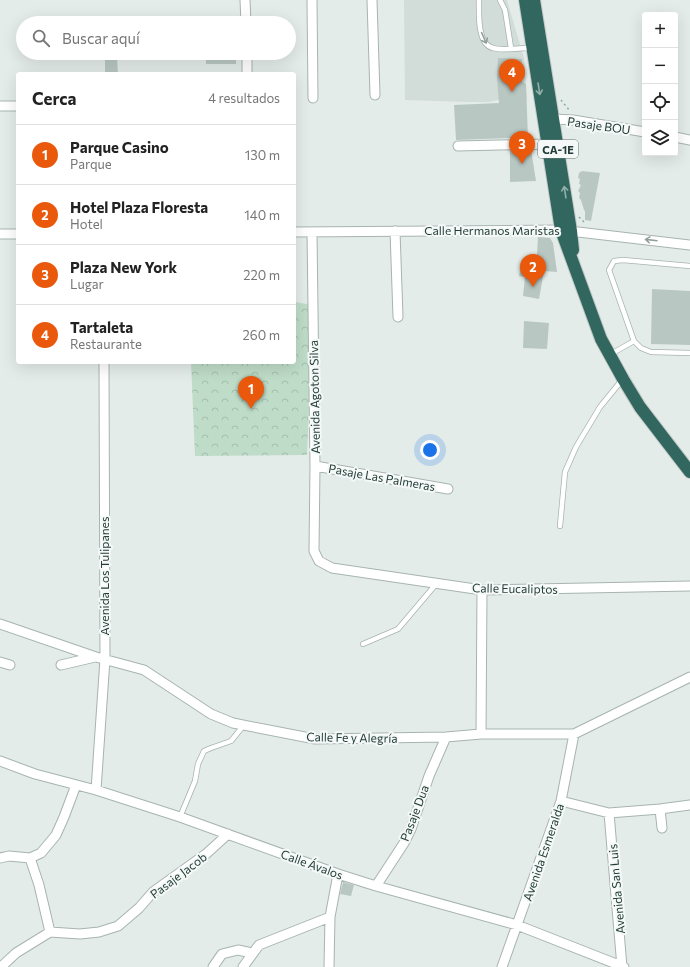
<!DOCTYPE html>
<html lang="es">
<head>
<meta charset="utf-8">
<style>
	:root { --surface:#fff; --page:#f6f6f6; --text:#222; --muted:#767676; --line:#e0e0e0; --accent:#ea580c }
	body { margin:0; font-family:Commissioner,sans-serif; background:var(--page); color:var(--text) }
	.controls { position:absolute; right:12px; top:12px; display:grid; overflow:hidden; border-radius:4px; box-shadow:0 4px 16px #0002 }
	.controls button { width:36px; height:36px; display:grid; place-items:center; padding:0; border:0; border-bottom:1px solid var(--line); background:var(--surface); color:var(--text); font:20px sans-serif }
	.you { position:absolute; left:430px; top:450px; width:14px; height:14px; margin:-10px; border:3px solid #fff; border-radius:50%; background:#1a73e8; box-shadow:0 0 0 6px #1a73e833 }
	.badge { display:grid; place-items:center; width:26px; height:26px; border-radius:50%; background:var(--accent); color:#fff; font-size:13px; font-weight:700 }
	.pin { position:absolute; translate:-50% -33px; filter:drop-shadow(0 1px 2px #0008) }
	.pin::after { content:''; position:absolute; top:21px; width:14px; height:12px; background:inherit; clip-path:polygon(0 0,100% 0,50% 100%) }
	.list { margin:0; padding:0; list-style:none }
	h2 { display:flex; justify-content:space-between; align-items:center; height:52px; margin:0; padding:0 16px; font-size:17px }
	h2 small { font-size:13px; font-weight:400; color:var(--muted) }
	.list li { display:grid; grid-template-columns:26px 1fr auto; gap:12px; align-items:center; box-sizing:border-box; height:60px; padding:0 16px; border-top:1px solid var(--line) }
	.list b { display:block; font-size:15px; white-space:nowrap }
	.list p { margin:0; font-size:13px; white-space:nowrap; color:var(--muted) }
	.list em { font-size:13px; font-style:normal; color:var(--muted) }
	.icon { flex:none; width:22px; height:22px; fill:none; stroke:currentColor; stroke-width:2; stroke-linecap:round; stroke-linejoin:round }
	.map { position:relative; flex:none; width:690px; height:967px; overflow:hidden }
	.search { position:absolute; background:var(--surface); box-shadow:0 4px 16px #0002; left:16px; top:16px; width:280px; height:44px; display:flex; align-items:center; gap:10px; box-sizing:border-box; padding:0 14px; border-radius:22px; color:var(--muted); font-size:15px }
	.panel { position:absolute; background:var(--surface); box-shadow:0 4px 16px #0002; left:16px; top:72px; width:280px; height:292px; border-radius:4px }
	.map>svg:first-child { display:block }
	.built { fill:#d2dcd8 }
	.park { fill:url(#park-crowns) }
	.building { fill:#b9c7c2 }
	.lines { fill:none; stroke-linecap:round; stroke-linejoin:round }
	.lane-casing { stroke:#a7b4b0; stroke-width:6 }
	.street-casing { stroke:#a7b4b0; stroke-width:11 }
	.highway-casing { stroke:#c2c9c7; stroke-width:14 }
	.path { stroke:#86aea4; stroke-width:1.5; stroke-dasharray:2 3; stroke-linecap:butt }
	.lane { stroke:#fff; stroke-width:4.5 }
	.street { stroke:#fff; stroke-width:9 }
	.highway { stroke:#32675f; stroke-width:12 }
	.oneway { stroke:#929e9c }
	.oneway2 { stroke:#93b0ab }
	.labels { text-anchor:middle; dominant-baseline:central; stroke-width:4; stroke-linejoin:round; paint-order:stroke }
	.shield { fill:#f4f9f7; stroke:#627571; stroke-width:1 }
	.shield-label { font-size:11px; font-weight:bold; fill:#243d38 }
	.street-label { font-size:12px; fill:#243d38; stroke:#f4f9f7 }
</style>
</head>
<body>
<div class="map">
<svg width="690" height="967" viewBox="0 0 690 967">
	<defs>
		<pattern id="park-crowns" width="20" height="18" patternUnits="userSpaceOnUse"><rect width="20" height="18" fill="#bedcc8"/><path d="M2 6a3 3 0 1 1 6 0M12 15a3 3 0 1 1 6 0" fill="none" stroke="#a3bead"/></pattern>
	</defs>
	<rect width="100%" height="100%" fill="#e4ece9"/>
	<path class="built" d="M404,0h103l17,58 3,43 -29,-1 -10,2h-21l-62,-2z"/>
	<path class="park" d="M294,302l19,3 -6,150 -112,1 -4,-94h103z"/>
	<path class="building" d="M206,53h30v11h-30z
		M105,57h12l1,17h-13z
		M498,58l24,1 -2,21 6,4 2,54 -18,1v-1l-54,2 -2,-35 45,-2 -2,-25z
		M531,150l5,31 -26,1v-31z
		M582,171l18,2 -9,48 -6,-1v-9l-1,-1 -3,-10 -2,-2 1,-5 -2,-2 3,-6 -2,-1 1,-5 -2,-1 1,-5z
		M538,237l12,1 3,5 4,29 -13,-1 -5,28 -16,-3 2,-19 -6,-1 2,-8 15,3z
		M652,289l38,2v54l-39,-1z
		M524,321l25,2 -2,26 -24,-1z
		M343,882l11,3 -3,11 -11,-2z"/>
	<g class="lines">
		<g class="lane-casing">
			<path id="lane" d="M479,0c0,13 -2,45 14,48 10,3 23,0 34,0l4,1
				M500,0l5,10 6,38
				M690,266l-67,-6 -9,1 -5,9 25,71 7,7 10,4 39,1
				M611,354l23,-13
				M560,526l5,-54 11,-25 24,-40 22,-27
				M363,644l35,-15 39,-46
				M180,817l15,-36 3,-17 6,-13 7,-3 20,-7 13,-16"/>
		</g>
		<g class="street-casing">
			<path id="street" d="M245,0l1,23
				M312,0l1,98
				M372,0l3,95
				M247,53v21
				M0,106h18
				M554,119l19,1 72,12
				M675,137l15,3
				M458,146l90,-2
				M395,231l3,86
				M294,232l267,-2 129,15
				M312,232l3,234 -1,85 5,10 13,7 150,22 208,-4
				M0,234h18
				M315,466l133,23
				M0,624l96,33 48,13 67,44 22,9 82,16 131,-2 35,-3h93l116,-57
				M0,662l10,3
				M61,665l34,-8
				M481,734l1,-144
				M0,761l35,13 61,16 84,27 158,57 38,12 141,39 107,42
				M96,790l9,-131 -1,-297
				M561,801l48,12 51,-4 30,-4
				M660,809l2,19
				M609,813l13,154
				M0,858l9,-2 21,2 9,27 11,47
				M30,858l11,-5 15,-18 8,-18 12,-32
				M376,886l28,-43 7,-14 18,-53 17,-39
				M1,967l15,-14 34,-21 30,2 19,-2 19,-6 21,-18 14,-16 53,-38 22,-20
				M213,967l9,-13 16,-4 14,3
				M243,967l16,-22 71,-28
				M329,967l1,-50 8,-43
				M502,967l59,-166 13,-67"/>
		</g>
		<g class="highway-casing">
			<path id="highway" d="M525,0l36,230 40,109 22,40 17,28 50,65
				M534,0l37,231 2,19"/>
		</g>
		<path class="path" d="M561,100l9,11
			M579,217l6,6"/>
		<use href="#lane" class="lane"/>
		<use href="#street" class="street"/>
		<use href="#highway" class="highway"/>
	</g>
	<defs><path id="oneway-shaft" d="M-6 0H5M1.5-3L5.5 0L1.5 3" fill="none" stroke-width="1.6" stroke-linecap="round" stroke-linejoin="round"/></defs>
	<g class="oneway">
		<use href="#oneway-shaft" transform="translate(484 38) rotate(66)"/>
		<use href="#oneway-shaft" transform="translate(651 240) rotate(-173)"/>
	</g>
	<g class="oneway2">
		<use href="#oneway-shaft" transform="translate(539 89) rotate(81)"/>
		<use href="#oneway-shaft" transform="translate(565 192) rotate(-99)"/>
	</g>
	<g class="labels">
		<rect class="shield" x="538" y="140" width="40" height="18" rx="3"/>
		<g class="shield-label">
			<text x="558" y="149">CA-1E</text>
		</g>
		<g class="street-label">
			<text transform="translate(599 125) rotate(8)">Pasaje BOU</text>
			<text x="492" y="230">Calle Hermanos Maristas</text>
			<text transform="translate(314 397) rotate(-91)">Avenida Agoton Silva</text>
			<text transform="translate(382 477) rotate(10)">Pasaje Las Palmeras</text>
			<text transform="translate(104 576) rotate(-90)">Avenida Los Tulipanes</text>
			<text transform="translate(515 588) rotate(1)">Calle Eucaliptos</text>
			<text transform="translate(352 737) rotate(1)">Calle Fe y Alegría</text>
			<text transform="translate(414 813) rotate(-69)">Pasaje Dua</text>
			<text transform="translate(543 852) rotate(-71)">Avenida Esmeralda</text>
			<text transform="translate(312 864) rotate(20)">Calle Ávalos</text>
			<text transform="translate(178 875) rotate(-37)">Pasaje Jacob</text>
			<text transform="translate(616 889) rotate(-95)">Avenida San Luis</text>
		</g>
	</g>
</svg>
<div class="controls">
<button>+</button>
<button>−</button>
<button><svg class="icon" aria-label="locate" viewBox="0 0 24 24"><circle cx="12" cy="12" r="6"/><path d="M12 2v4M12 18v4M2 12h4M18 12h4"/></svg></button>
<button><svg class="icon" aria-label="layers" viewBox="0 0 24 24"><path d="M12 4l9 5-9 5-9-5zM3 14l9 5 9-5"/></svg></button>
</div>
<div class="you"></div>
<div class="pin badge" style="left:251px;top:409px">1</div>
<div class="pin badge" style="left:533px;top:287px">2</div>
<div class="pin badge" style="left:522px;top:164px">3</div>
<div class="pin badge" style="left:512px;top:92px">4</div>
<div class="search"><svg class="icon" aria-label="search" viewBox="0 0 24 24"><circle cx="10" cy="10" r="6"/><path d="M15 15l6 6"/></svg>Buscar aquí</div>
<section class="panel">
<h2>Cerca<small>4 resultados</small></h2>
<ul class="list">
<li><span class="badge">1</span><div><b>Parque Casino</b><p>Parque</p></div><em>130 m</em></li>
<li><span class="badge">2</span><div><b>Hotel Plaza Floresta</b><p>Hotel</p></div><em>140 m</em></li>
<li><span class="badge">3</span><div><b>Plaza New York</b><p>Lugar</p></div><em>220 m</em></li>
<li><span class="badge">4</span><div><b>Tartaleta</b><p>Restaurante</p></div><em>260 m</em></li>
</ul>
</section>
</div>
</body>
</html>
